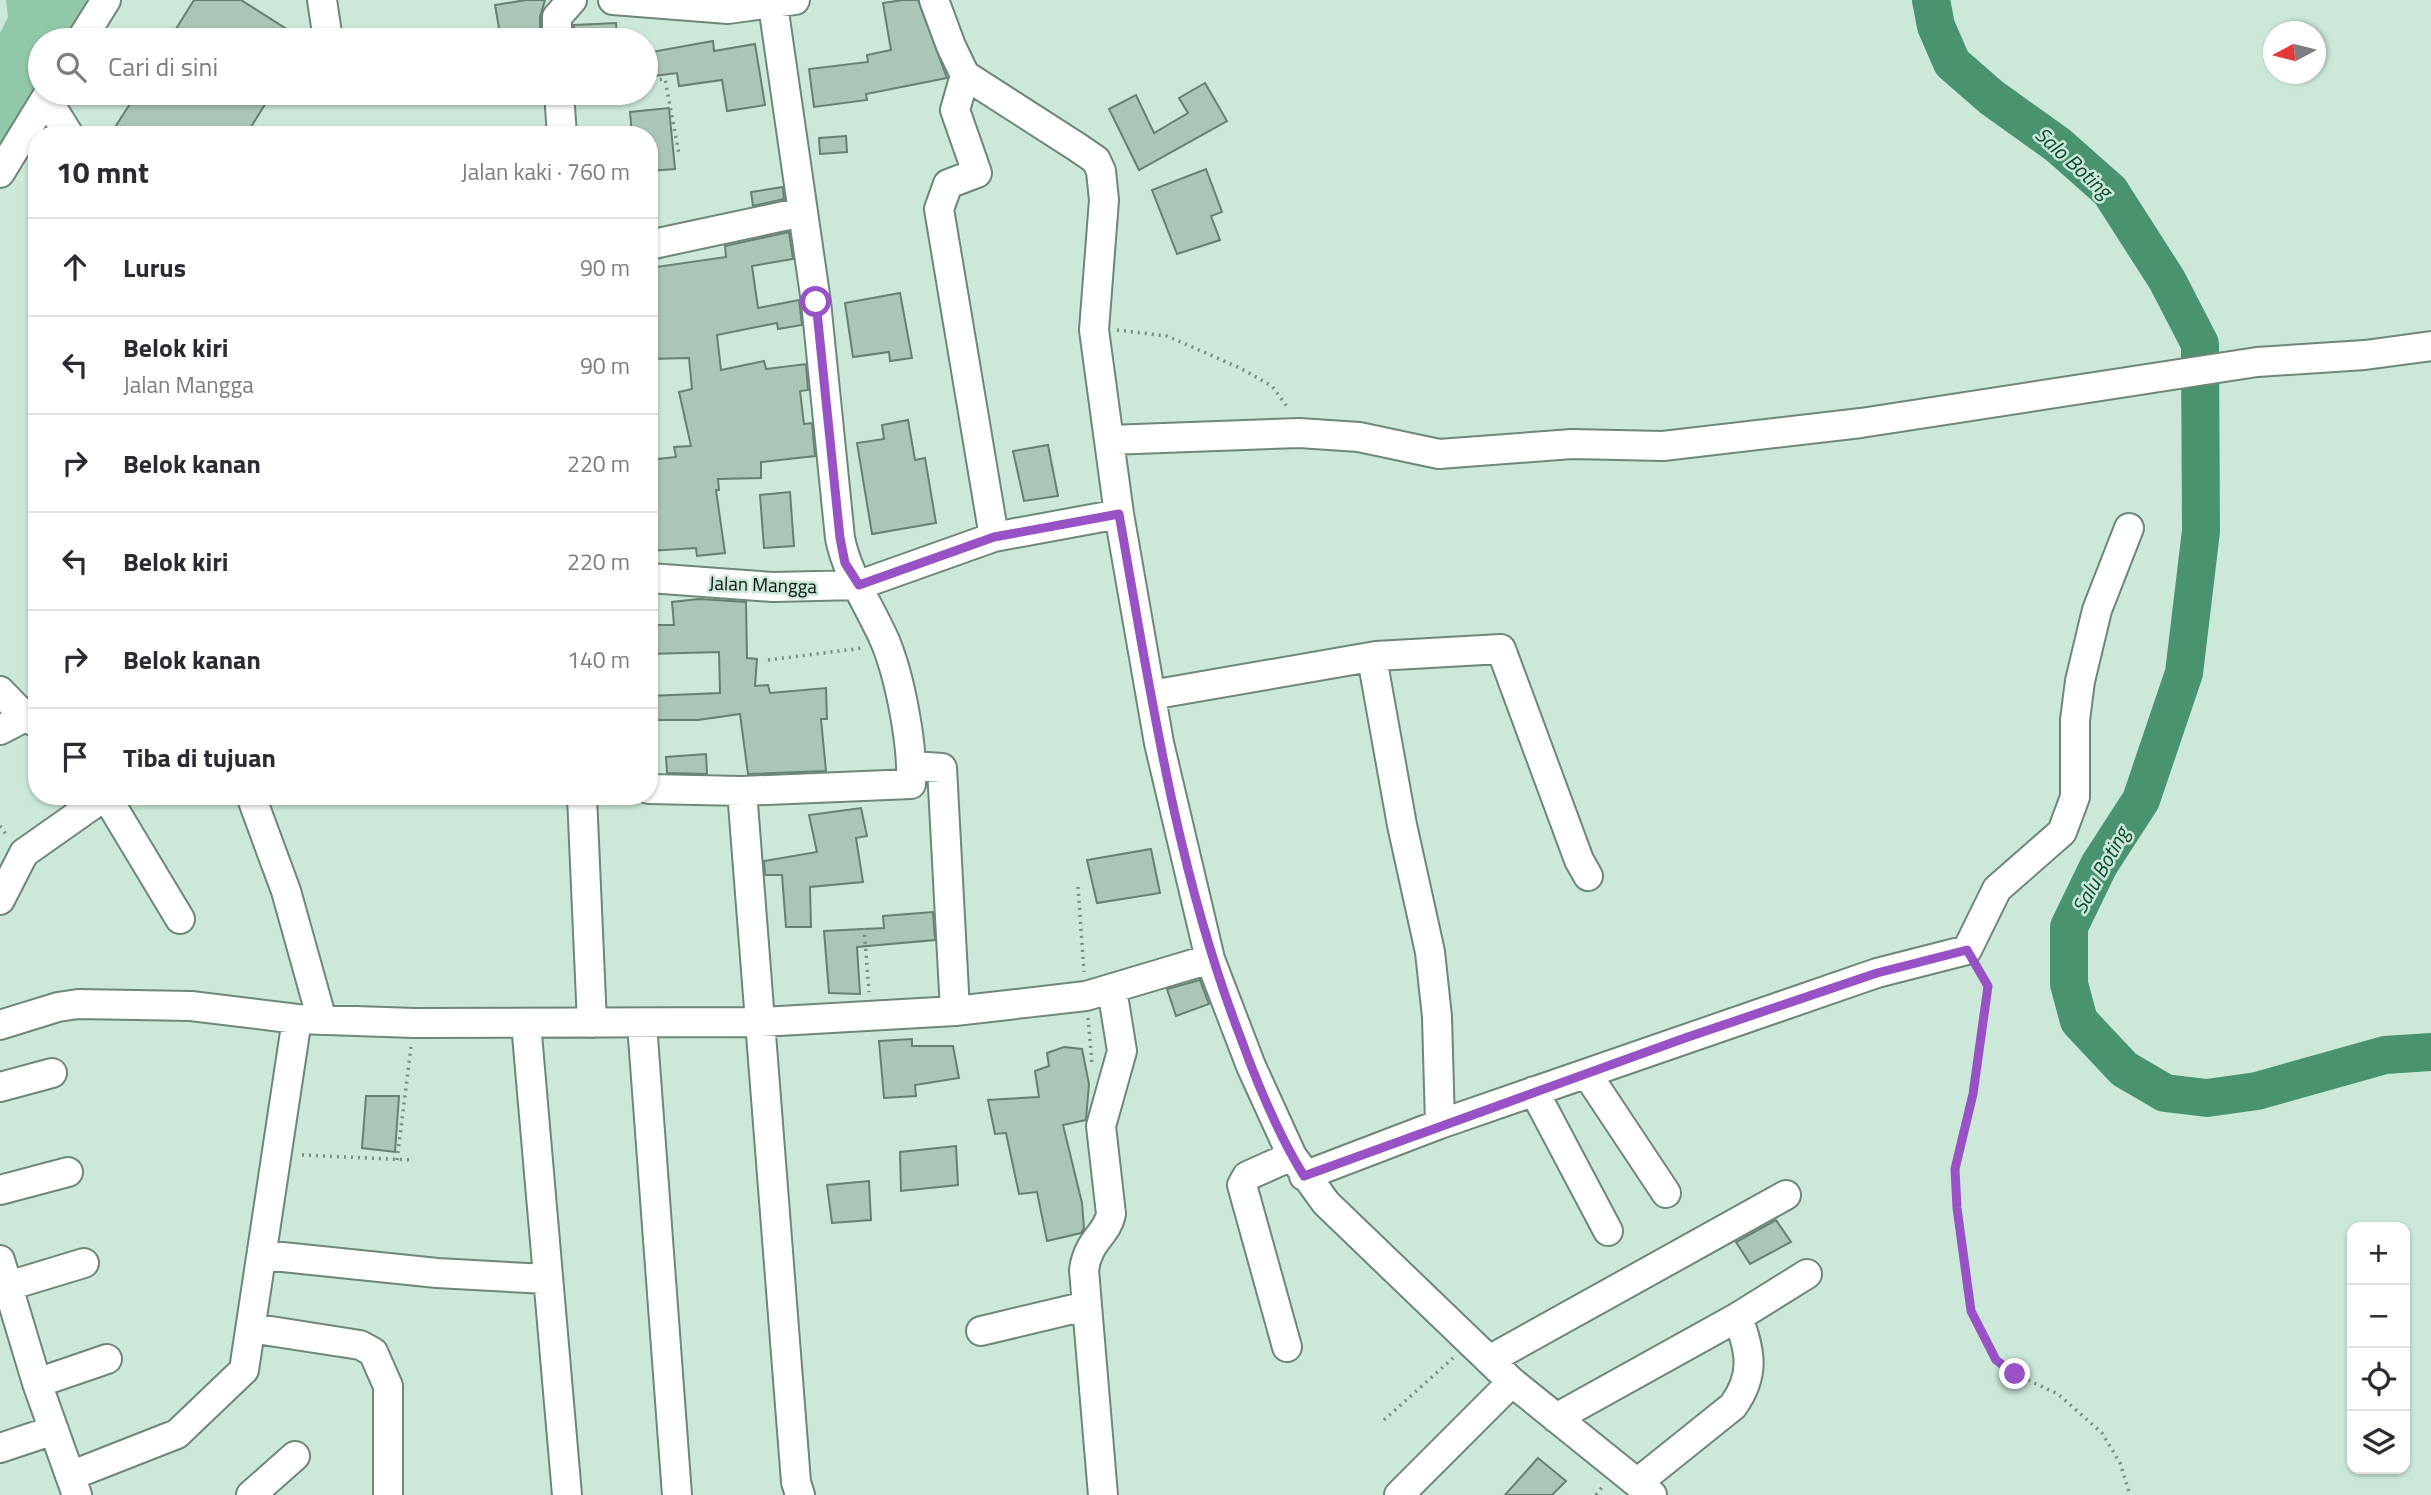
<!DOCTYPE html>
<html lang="id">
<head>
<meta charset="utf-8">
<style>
	:root { --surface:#fff; --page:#f7f7f7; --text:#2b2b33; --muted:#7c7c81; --line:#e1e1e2 }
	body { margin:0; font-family:"Titillium Web",sans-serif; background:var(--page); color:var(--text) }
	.controls { position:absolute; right:21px; bottom:21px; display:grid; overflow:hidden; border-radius:14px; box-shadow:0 2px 5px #0004 }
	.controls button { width:63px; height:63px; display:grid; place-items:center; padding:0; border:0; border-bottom:2px solid var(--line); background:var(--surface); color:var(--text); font:35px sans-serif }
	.compass { position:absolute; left:2263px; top:21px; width:63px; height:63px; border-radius:50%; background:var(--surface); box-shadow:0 2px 5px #0004; rotate:263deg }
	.stop { position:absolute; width:21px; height:21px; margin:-16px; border:5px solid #9952c6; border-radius:50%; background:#fff }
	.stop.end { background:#9952c6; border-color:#fff; box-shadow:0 2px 7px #0008 }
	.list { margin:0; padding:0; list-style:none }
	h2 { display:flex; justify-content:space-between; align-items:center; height:91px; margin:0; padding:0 28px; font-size:30px }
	h2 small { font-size:23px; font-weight:400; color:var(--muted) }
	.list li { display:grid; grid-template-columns:46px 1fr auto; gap:21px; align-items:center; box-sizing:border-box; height:98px; padding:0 28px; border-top:2px solid var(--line) }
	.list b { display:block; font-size:26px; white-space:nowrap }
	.list p { margin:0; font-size:23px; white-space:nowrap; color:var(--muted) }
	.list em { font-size:23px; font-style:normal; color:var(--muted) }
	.icon { flex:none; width:38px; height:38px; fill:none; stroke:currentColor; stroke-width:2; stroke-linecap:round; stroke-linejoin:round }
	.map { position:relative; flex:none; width:2431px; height:1495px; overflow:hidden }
	.search { position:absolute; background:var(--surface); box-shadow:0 2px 5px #0004; left:28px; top:28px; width:630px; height:77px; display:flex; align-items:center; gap:18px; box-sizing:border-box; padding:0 24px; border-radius:38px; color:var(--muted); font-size:26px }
	.panel { position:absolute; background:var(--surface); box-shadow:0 2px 5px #0004; left:28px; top:126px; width:630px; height:679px; border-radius:28px }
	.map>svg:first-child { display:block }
	.green { fill:#90c8a9 }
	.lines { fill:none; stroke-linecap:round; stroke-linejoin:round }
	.river { stroke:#49936f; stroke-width:38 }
	.building { fill:#aac6b6; stroke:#668071; stroke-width:2 }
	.minor-casing { stroke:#6d8778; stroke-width:32 }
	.path { stroke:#798d82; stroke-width:3.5; stroke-dasharray:2 5; stroke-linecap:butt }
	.minor { stroke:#fff; stroke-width:28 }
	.route { stroke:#9952c6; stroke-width:9 }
	.labels { text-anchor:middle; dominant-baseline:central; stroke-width:5; stroke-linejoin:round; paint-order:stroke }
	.street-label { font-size:19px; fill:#0e1813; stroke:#cbe8d8 }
	.water-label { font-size:21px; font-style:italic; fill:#09472e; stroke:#cbe8d8 }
</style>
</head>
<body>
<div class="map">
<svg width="2431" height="1495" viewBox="0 0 2431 1495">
	<rect width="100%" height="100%" fill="#cbe8d8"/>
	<path class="green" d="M6,0h83l-24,40h-25v42l-40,68v-117l8,-16z"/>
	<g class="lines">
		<path class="river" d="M1931,0l5,26 16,37 39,34 67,48 52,46 57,89 33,64 1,187 -17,142 -43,127 -42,65 -30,62v57l10,37 45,48 41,24 42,5 50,-7 128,-36 46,-3"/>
	</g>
	<path class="building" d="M194,0h47l63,40h-135z
		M526,0h19l-5,17v20l-15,2 -2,-9 -23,4 -5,-29z
		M903,0h15l29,78 -81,16 1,6 -53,7 -5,-38 59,-7 -1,-7 24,-5 -8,-47z
		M616,23l1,17h-43v-15z
		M713,41l1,10 41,-7 10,61 -38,6 -5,-31 -43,6 -2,-13 -31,4v-24z
		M1205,83l22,38 -88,49 -30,-61 27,-14 18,38 34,-20 -9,-15z
		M137,93h135l-26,42h-136z
		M669,108l6,61 -26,2v-36h-17l-2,-23z
		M846,136l1,16 -27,2 -1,-16z
		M1206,169l16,43 -11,4 9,24 -43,14 -25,-64z
		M783,187l1,12 -31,7 -2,-14z
		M789,232l4,27 -41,7 6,42 41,-8 3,25 -24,4 -1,-6 -60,12 4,35 43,-9 2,8 40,-5 2,26 -8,1 4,33 8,-1 3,33 -54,6v16l-43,1 1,11h-3l9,63 -28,3 -1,-8 -47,3v-91l27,-3 -2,-10 17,-1 -12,-54 13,-3 -3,-31 -40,1v-91l77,-11 -1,-11z
		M900,293l12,65 -22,3 -1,-9 -36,5 -8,-54z
		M908,420l7,40 10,-2 11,65 -64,11 -15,-91 27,-4 -2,-14z
		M1048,445l10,51 -34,5 -11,-50z
		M790,492l4,54 -30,2 -4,-53z
		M699,599l47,3 1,56 10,1 -2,27 13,-1 2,8 56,-5 1,31h-6l5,52 -78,3 -8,-60 -42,6h-49v-24l71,-3 -1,-41 -70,2v-29h25l-2,-23z
		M706,754l1,20 -40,-1 -1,-16z
		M861,808l6,28 -11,2 7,44 -53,5 1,40h-25l-4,-52h-17l-1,-14 53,-9 -8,-37z
		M1151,849l9,44 -63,10 -10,-43z
		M933,912l2,28 -78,7 3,47 -31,-1 -5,-62 60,-3 -1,-12z
		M1200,980l9,24 -33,12 -9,-27z
		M912,1039v7h41l6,32 -44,7 1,11 -32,2 -5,-57z
		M1064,1047l18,2 7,35 -3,36 -23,5 19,78 2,25 -3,5 -34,8 -10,-49 -18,2 -13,-61 -11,1 -7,-34 51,-3 -4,-26 14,-5 -2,-13z
		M366,1096h33l-4,56 -33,-4z
		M956,1146l2,39 -57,6 -1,-39z
		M869,1181l2,39 -39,3 -5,-38z
		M1776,1220l15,22 -41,22 -14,-22z
		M1538,1458l28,23 -14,14h-47z"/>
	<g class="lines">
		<g class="minor-casing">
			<path id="minor" d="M322,0l6,40
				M613,0l115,9 67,-9
				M934,0l17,46 14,29 112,72 19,13 5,11 3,29 -10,130 25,184 40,229 51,216 41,107 41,90 34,47 186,179 140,113
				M81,40l25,-40
				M557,40v-23l15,-17
				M965,75l-10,35 22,63 -29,11 -9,25 55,328
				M559,93l3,42
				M46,98l23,37
				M0,173l49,-80
				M649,245l154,-33
				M1109,440l190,-7 60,4 80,17 133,-10 91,2 198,-23 396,-61 108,-7 66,-9
				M649,578l124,9 86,-2 135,-48 125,-23
				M1372,658l30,167 28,127 7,65 3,107
				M0,691l25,26 12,6
				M1151,695l225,-39 125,-7 78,211 9,16
				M0,730l25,-13
				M912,766l30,2 13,243
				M649,789l93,2 169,-7c2,-39 -11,-107 -26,-143 -15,-34 -38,-67 -45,-103l-24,-236 -43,-297
				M742,791l54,691 4,13
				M106,796l74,123
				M251,796l35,95 36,129
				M582,796l10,227
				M0,900l24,-47 81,-57
				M526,1023l41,472
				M642,1024l35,471
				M0,1025l58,-18 20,-3 113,2 106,13 117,4 347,-1 194,-11 131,-15 124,-37
				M1587,1074l79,119
				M0,1087l52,-14
				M1534,1091l74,140
				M1304,1176l136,-52 437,-151 90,-23 30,-61 65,-57 13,-35v-77l5,-39 17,-71 32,-82
				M0,1190l68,-18
				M263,1255l174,18 109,6
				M0,1260l37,123 40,112
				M8,1286l76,-23
				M1738,1317l69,-43
				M251,1328l109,17 13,7 15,34v109
				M981,1331l105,-25
				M1287,1347l-45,-162 5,-9 45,-20
				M1489,1360l297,-165
				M37,1383l70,-24
				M1556,1418l182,-101c12,34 18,57 -5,89l-96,77
				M0,1448l54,-18
				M70,1476l107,-42 67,-64 53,-351
				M251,1495l44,-39
				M1103,1495l-19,-225c4,-30 23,-35 27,-56l-10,-88 21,-75 -10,-62
				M1399,1495l113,-113"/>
		</g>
		<path class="path" d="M646,81l19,-2 14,75
			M1117,330l50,6 73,32 32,18 16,22
			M768,660l95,-12
			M0,826l8,11
			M1078,887l6,85
			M864,928l5,64
			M1979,970l9,16 -15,108 -18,75 2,39 14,103 24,49 20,14 43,20 44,39 18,30 10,32
			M1088,1018l4,45
			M302,1155l110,5
			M397,1160l14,-113
			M1384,1420l69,-62
			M1596,1495l7,-9"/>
		<use href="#minor" class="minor"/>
	</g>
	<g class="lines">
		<path class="route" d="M816,302l24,236 5,25 14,22 135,-48 125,-23c31,175 57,355 121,522 17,47 37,97 64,140l381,-138 192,-65 90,-23 21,36 -15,108 -18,75 2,39 14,103 25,49 19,14"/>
	</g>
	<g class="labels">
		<g class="street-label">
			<text transform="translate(763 584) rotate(2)">Jalan Mangga</text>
		</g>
		<g class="water-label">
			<text transform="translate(2074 162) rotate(42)">Salo Boting</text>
			<text transform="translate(2100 870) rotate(-61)">Salu Boting</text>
		</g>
	</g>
</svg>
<div class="controls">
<button>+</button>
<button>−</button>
<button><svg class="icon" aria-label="locate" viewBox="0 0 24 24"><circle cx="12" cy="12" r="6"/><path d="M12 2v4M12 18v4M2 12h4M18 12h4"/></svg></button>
<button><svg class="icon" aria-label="layers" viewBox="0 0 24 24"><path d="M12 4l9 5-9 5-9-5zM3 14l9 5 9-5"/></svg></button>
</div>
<svg class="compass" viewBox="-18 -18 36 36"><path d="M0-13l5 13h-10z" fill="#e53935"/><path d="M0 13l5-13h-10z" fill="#7c7c81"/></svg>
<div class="stop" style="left:816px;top:302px"></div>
<div class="stop end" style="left:2015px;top:1374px"></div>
<div class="search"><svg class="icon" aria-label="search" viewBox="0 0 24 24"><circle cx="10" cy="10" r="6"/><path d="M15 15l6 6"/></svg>Cari di sini</div>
<section class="panel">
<h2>10 mnt<small>Jalan kaki · 760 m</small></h2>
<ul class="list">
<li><svg class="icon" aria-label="ahead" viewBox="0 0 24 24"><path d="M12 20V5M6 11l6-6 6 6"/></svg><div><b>Lurus</b></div><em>90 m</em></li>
<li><svg class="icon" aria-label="left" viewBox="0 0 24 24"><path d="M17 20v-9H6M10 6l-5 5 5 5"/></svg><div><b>Belok kiri</b><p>Jalan Mangga</p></div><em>90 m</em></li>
<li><svg class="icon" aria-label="right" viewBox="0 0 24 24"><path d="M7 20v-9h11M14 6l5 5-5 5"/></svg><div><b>Belok kanan</b></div><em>220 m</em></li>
<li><svg class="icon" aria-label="left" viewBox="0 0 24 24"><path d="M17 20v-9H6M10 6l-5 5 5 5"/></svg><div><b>Belok kiri</b></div><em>220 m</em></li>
<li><svg class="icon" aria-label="right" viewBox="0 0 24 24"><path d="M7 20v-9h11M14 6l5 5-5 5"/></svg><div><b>Belok kanan</b></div><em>140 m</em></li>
<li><svg class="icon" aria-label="arrive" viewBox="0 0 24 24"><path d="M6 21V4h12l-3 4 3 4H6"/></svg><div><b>Tiba di tujuan</b></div></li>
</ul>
</section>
</div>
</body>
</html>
